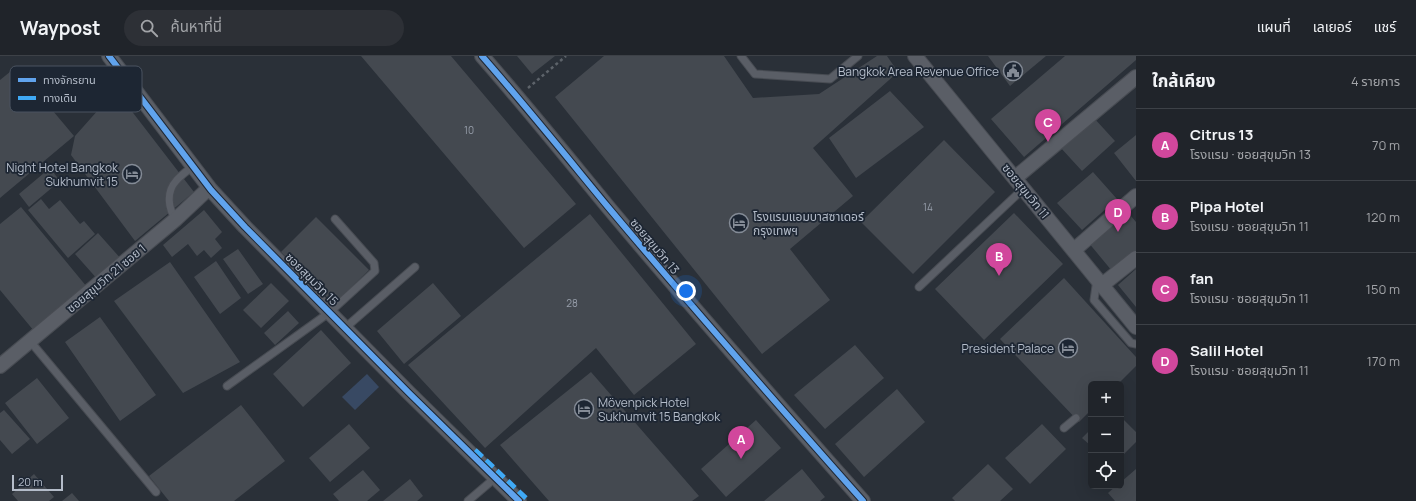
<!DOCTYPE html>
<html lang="th">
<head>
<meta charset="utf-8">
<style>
	:root { --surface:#20242a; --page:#2d3036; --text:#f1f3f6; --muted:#a2a4a8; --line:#3d4147; --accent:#848b96 }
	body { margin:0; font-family:Manrope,"Noto Sans Thai",sans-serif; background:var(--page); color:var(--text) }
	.controls { position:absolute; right:12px; bottom:12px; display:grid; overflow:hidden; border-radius:6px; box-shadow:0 4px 16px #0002 }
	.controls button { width:36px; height:36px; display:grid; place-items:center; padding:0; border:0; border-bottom:1px solid var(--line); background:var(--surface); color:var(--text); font:20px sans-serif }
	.scale { position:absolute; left:12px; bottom:10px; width:51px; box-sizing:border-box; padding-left:4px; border:2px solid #b4bcc9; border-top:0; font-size:11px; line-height:14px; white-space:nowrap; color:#b4bcc9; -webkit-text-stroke:3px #1d2633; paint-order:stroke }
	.you { position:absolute; left:686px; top:235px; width:14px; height:14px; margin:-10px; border:3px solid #fff; border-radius:50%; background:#1a73e8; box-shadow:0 0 0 6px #1a73e833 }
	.badge { display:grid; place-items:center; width:26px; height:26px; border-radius:50%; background:var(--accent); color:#fff; font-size:13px; font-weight:700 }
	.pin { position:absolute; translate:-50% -33px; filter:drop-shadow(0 1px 2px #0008) }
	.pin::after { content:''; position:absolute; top:21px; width:14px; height:12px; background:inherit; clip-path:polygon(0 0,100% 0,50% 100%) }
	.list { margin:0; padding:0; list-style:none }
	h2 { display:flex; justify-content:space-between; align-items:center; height:52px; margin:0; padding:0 16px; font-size:17px }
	h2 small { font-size:13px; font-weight:400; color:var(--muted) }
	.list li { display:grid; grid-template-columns:26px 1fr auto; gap:12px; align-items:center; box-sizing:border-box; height:72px; padding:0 16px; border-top:1px solid var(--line) }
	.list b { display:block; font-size:15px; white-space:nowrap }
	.list p { margin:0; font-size:13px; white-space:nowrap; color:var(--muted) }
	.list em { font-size:13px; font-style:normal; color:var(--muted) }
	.icon { flex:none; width:22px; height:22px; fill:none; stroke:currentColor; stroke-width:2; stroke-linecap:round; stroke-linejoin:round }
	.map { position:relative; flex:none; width:1136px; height:445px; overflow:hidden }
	header { display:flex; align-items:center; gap:24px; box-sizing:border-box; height:56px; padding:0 20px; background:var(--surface); border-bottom:1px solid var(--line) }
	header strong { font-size:19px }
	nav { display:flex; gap:22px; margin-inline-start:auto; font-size:14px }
	.search { width:280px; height:36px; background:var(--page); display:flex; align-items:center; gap:10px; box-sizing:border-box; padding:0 14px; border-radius:22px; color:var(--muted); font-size:15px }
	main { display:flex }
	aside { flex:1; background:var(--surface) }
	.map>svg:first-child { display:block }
	.water { fill:#384963 }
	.building { fill:#444950 }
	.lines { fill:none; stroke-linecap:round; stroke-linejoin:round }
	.lane-casing { stroke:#484c53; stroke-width:9 }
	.street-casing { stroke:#484c53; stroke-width:16 }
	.path { stroke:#5d636a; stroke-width:2.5; stroke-dasharray:3 3; stroke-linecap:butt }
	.lane { stroke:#5a5e66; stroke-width:7 }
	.street { stroke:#5a5e66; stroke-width:14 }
	.quiet { stroke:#3fa9f5; stroke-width:5; stroke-dasharray:10 5; stroke-linecap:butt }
	.cycleway-casing { stroke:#1d2633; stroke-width:8 }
	.cycleway { stroke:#60a3ed; stroke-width:6 }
	.labels { text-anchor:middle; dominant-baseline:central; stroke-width:3.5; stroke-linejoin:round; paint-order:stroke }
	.number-label { font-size:10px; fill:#989fab }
	.poi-label { font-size:12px; fill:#b4bcc9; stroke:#1d2633; text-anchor:end }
	.street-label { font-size:12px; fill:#b4bcc9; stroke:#1d2633 }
	.key { fill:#1d2633; stroke:#4a5360; stroke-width:1 }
	.key-label { font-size:11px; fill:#b4bcc9 }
</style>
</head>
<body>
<header>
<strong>Waypost</strong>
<div class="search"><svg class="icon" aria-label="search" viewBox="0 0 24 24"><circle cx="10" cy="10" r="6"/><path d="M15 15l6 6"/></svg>ค้นหาที่นี่</div>
<nav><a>แผนที่</a><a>เลเยอร์</a><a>แชร์</a></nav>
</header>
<main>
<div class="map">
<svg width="1136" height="445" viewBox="0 0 1136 445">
	<rect width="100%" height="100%" fill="#2a3038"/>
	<path class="water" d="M367,318l12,13 -24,23 -13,-13z"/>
	<path class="building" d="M361,0h90l125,148 -52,44z
		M517,0h38l-23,18z
		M604,0h120l29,42 66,-4 58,-38h10l11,16 -85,76 40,48 -63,53 40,51 -68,54 -207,-257z
		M988,0h58l-36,30z
		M1065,0h71v4l-112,97 -33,-38z
		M16,11l58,69 -74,62v-118z
		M890,35l34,36 -68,51 -27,-40z
		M117,36l77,100 -59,49 -64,-86 4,-19 24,-27z
		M1094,62l21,23 -33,30 -22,-24z
		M1136,79v46l-22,-28z
		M944,84l51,52 -82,82 -52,-52z
		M50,112l10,13 -31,26 -10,-13z
		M1093,116l24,27 -35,31 -25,-27z
		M41,143l8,10 11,-9 20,24 4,-3 11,13 -27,24 -40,-48z
		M21,151l66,80 -53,44 -34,-41v-66z
		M1125,153l11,13v28l-24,21 -24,-29z
		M204,154l18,22 -7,7 7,9 -11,10 -7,-8 -7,6 -9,-12 -16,13 -9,-12z
		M1014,157l49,51 -79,76 -49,-51z
		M590,158l106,130 -62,51 -38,-47 -111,100 -77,-83z
		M316,161l53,53 -35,34 -53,-52z
		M98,177l24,27 -23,21 -24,-27z
		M238,193l25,35 -15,10 -25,-35z
		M216,205l25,37 -21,16 -26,-37z
		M170,206l70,100 -57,31 -69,-92z
		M1136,213v38l-18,-22z
		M1064,222l72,79v9l-18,18h-27v26l-12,12 -79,-83z
		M271,227l18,18 -28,27 -18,-18z
		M433,227l28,33 -57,48 -27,-33z
		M288,255l11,12 -24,22 -11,-12z
		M100,261l56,78 -36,26 -55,-79z
		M321,274l30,33 -48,44 -30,-33z
		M855,289l29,33 -59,51 -31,-34z
		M591,316l108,124 -7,5h-143l-49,-56z
		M37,322l32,40 -32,26 -32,-41z
		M897,333l28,33 -61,55 -29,-33z
		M241,349l44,56 -51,40h-65l-20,-25z
		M4,354l26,29 -18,15 -12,-14v-27z
		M1121,361l15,15v10l-15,15z
		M756,364l25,28 -55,49 -25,-28z
		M349,368l21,24 -40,34 -21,-24z
		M1042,368l24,25 -36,35 -25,-26z
		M1091,373v17l-9,-8z
		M988,408l25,25 -13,12h-45l-3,-3z
		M802,413l23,28 -5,4h-56z
		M1136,413v32h-21l-7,-8 8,-7h5v-4z
		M363,414l17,20 -13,11h-28l-6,-7z
		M34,418l20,23 -5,4h-31l-6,-7z
		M410,423l13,17 -6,5h-34z
		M72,437l7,8h-17z"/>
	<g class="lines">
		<g class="lane-casing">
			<path id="lane" d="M741,0l14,18 75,5 28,-23
				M176,163c-8,-10 -10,-27 0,-38 4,-5 11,-10 17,-15
				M1097,223l-3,21 37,43 5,1
				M919,231l105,-99
				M345,272l70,-61
				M30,285l126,151
				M227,330l103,-74 45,-41 -1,-8 -39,-44
				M1064,372l12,-10
				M468,445l27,-23"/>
		</g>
		<g class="street-casing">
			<path id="street" d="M109,0l102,134 34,37 164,166 110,108
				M482,0c43,49 84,100 126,151 83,99 169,197 255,294
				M915,0l221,271
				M1015,122l121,-101
				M1074,194l62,-54
				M1102,229l34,-27
				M0,310l176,-147 33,-31"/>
		</g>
		<path class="path" d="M528,32l38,-32"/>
		<use href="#lane" class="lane"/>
		<use href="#street" class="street"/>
		<path class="quiet" d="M475,394l54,51"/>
		<g class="cycleway-casing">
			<path id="cycleway" d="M109,0l102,134 34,37 164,166 110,108
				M482,0c43,49 84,100 126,151 83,99 169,197 255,294"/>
		</g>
		<use href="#cycleway" class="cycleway"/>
	</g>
	<defs>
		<g id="civic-ring" transform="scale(1)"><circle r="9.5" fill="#1d2633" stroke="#848b96" stroke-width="1.5"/><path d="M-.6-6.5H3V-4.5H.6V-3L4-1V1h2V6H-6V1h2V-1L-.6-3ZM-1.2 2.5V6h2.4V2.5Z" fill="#848b96"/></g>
		<g id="hotel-ring" transform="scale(1)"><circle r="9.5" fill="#1d2633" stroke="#848b96" stroke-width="1.5"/><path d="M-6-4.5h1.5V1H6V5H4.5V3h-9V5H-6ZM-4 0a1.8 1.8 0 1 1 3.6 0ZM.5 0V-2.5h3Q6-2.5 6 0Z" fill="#848b96"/></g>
	</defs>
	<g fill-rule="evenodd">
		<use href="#civic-ring" x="1013" y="15"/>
		<use href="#hotel-ring" x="132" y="118"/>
		<use href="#hotel-ring" x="739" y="167"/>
		<use href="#hotel-ring" x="1068" y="292"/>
		<use href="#hotel-ring" x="584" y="353"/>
	</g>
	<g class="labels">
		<g class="number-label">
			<text x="469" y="74">10</text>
			<text x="928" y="151">14</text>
			<text x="572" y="247">28</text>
		</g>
		<g class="poi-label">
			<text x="999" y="15">Bangkok Area Revenue Office</text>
			<text x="118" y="111">Night Hotel Bangkok<tspan x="118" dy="14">Sukhumvit 15</tspan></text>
			<text x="753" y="160" text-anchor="start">โรงแรมแอมบาสซาเดอร์<tspan x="753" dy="14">กรุงเทพฯ</tspan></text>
			<text x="1054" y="292">President Palace</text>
			<text x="598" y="346" text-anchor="start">Mövenpick Hotel<tspan x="598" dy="14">Sukhumvit 15 Bangkok</tspan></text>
		</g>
		<g class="street-label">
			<text transform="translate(1026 135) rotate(51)">ซอยสุขุมวิท 11</text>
			<text transform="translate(655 190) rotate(50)">ซอยสุขุมวิท 13</text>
			<text transform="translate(106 222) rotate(-40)">ซอยสุขุมวิท 21 ซอย 1</text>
			<text transform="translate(312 223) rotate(45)">ซอยสุขุมวิท 15</text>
		</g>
	</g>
	<rect x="10" y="10" width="132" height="46" rx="6" class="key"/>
	<rect x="18" y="22" width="18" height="4" fill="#60a3ed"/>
	<rect x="18" y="40" width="18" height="4" fill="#3fa9f5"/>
	<g class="key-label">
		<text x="43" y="28">ทางจักรยาน</text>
		<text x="43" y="46">ทางเดิน</text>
	</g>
</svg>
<div class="controls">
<button>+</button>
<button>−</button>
<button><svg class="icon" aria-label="locate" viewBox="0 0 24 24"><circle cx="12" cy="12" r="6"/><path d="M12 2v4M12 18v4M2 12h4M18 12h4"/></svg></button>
</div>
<div class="scale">20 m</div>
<div class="you"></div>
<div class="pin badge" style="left:741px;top:403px;background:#d1479c">A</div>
<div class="pin badge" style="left:999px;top:220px;background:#d1479c">B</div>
<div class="pin badge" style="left:1048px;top:86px;background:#d1479c">C</div>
<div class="pin badge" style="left:1118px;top:176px;background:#d1479c">D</div>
</div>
<aside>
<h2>ใกล้เคียง<small>4 รายการ</small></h2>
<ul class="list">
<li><span class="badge" style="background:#d1479c">A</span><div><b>Citrus 13</b><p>โรงแรม · ซอยสุขุมวิท 13</p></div><em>70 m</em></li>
<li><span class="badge" style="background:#d1479c">B</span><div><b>Pipa Hotel</b><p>โรงแรม · ซอยสุขุมวิท 11</p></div><em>120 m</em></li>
<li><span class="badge" style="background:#d1479c">C</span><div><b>fan</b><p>โรงแรม · ซอยสุขุมวิท 11</p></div><em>150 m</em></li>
<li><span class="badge" style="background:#d1479c">D</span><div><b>Salil Hotel</b><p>โรงแรม · ซอยสุขุมวิท 11</p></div><em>170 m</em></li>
</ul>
</aside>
</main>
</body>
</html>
